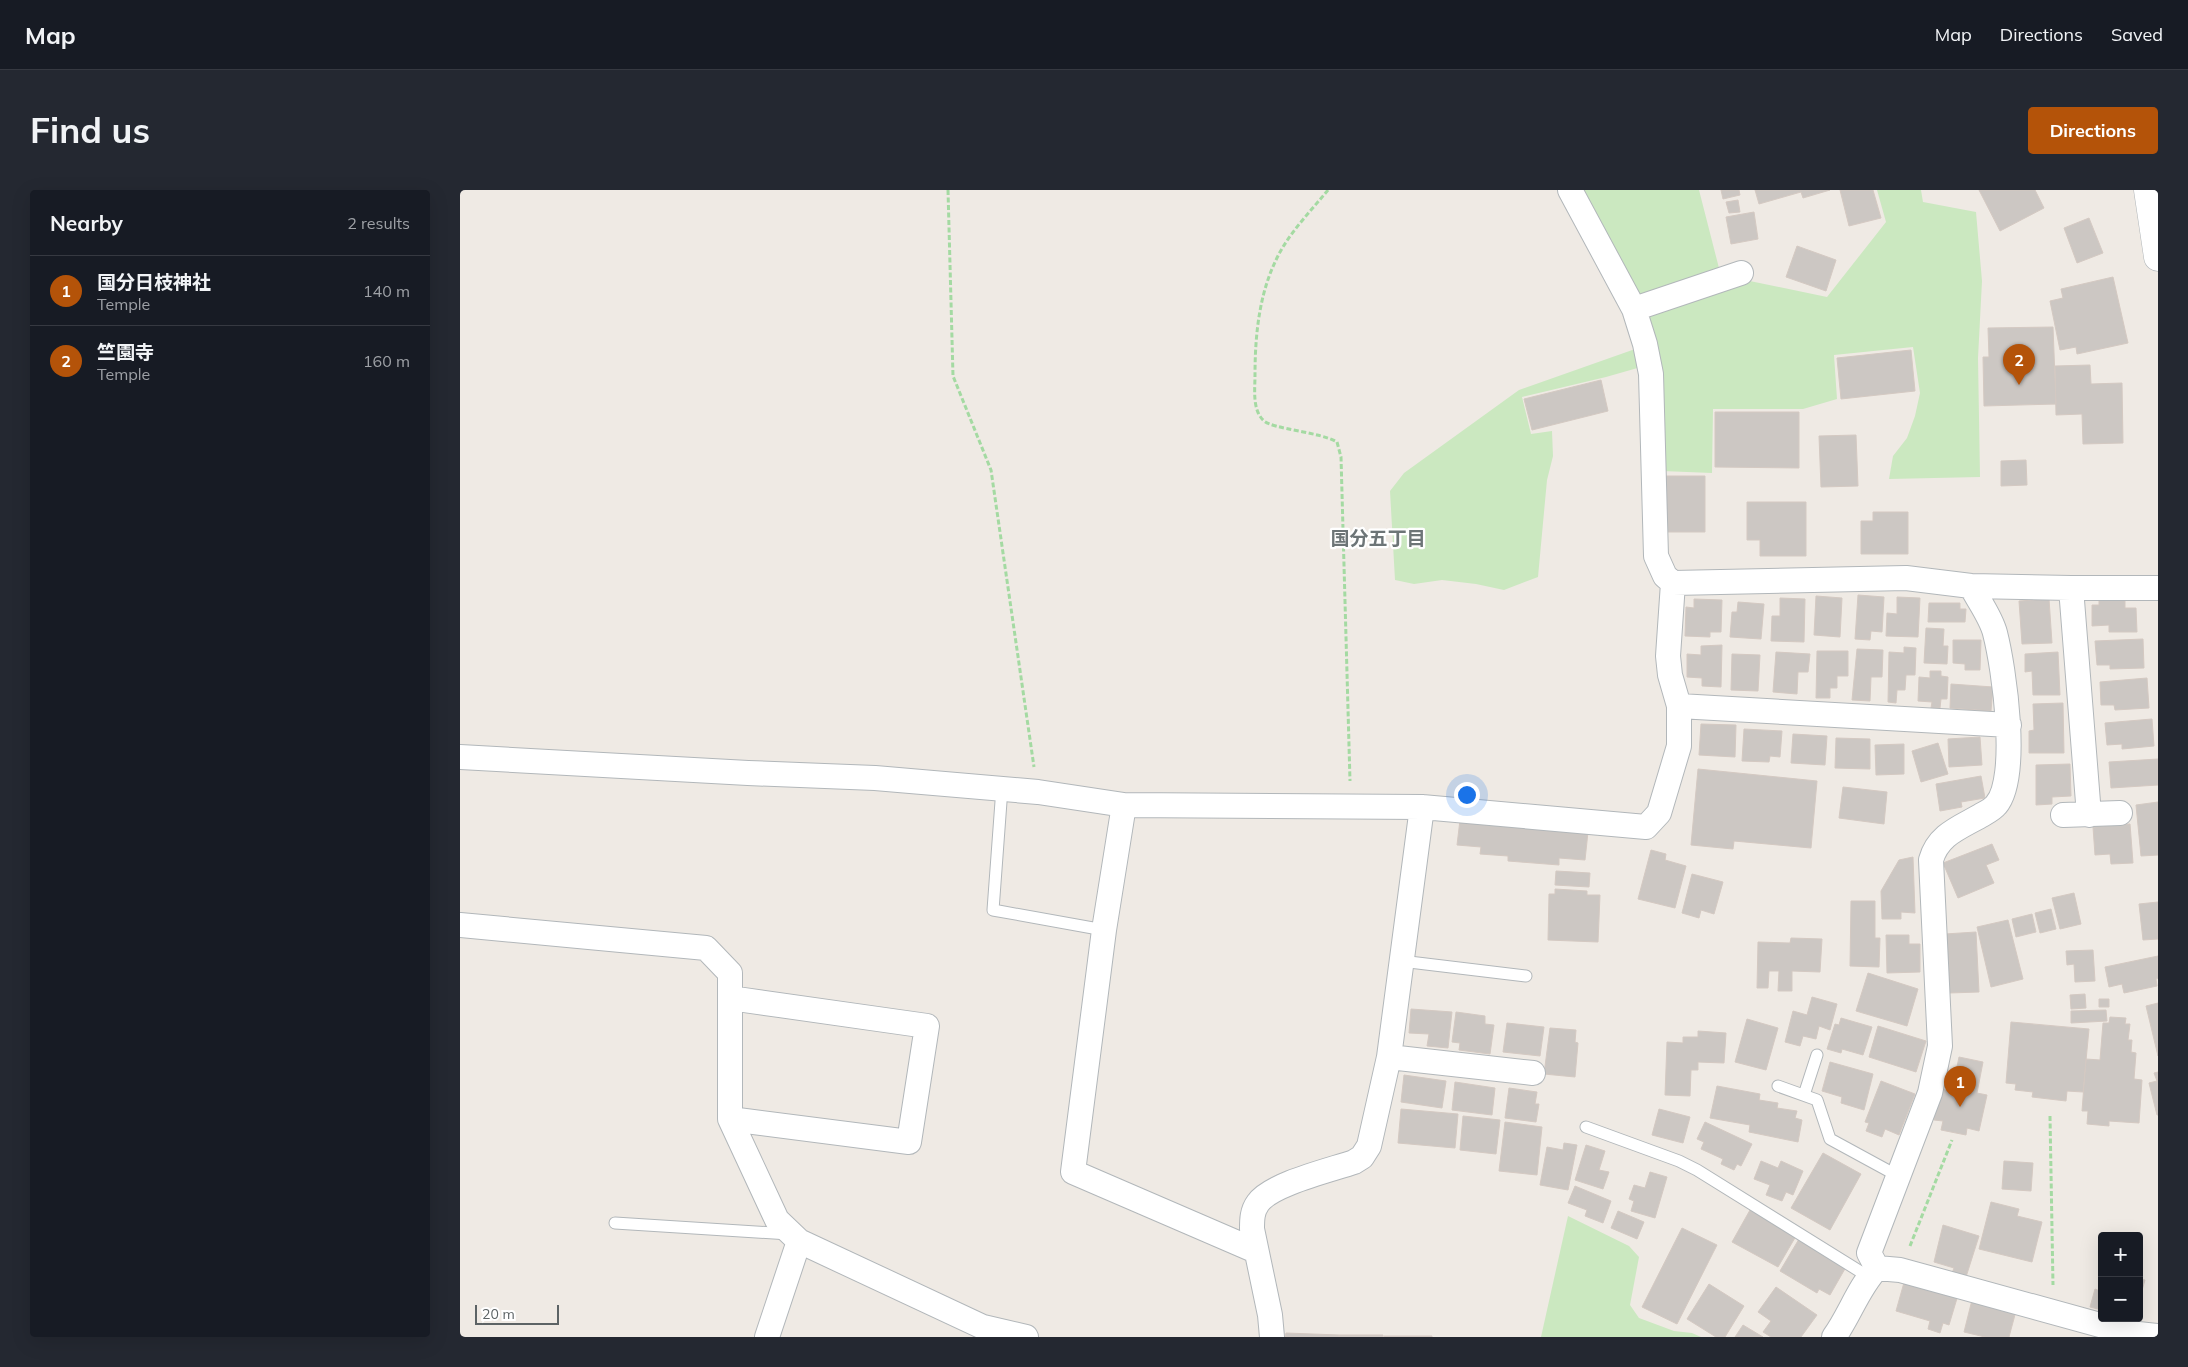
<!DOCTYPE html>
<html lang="en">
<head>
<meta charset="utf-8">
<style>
	:root { --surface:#171b24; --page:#242831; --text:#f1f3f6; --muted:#9ea1a6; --line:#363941; --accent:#b45309 }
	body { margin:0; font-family:Mulish,"Noto Sans JP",sans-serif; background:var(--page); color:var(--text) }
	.controls { position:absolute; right:15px; bottom:15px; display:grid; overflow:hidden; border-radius:5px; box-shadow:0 5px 20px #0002 }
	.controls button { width:45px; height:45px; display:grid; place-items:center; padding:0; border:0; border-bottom:1px solid var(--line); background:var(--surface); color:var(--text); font:25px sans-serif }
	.scale { position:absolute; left:15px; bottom:12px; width:84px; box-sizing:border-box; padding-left:5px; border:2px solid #5c6365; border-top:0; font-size:14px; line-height:18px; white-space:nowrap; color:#5c6365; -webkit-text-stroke:4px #fff; paint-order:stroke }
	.you { position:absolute; left:1006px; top:604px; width:18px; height:18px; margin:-12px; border:4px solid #fff; border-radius:50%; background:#1a73e8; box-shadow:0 0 0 8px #1a73e833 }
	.badge { display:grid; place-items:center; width:32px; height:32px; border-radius:50%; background:var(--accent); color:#fff; font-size:16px; font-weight:700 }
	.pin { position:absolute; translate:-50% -41px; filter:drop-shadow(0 1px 2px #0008) }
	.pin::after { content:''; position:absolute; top:26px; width:18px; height:15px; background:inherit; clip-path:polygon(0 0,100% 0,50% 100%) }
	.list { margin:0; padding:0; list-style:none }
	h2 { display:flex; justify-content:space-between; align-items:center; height:65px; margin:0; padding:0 20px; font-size:21px }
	h2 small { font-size:16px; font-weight:400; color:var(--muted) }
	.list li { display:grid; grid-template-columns:32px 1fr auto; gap:15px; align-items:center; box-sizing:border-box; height:70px; padding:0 20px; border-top:1px solid var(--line) }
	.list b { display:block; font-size:19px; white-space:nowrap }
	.list p { margin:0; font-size:16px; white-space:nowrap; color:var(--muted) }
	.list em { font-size:16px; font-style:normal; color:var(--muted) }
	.map { position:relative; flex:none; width:1698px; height:1147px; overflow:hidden; border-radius:5px }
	header { display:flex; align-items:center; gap:30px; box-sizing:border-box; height:70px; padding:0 25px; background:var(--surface); border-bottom:1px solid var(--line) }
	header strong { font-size:24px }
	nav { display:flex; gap:28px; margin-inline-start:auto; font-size:18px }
	.intro { display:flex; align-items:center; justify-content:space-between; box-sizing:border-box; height:120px; padding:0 30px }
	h1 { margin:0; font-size:35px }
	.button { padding:12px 22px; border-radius:5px; background:var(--accent); color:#fff; font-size:18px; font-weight:700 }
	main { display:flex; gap:30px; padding:0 30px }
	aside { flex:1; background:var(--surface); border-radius:5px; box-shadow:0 5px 20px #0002 }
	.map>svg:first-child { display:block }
	.green { fill:#cbe8c0 }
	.building { fill:#ccc7c3; stroke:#d4c9c2 }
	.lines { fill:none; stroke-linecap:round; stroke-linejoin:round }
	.service-casing { stroke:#b2b7ba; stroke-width:13 }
	.minor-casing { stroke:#b2b7ba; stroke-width:26 }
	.tertiary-casing { stroke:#b2b7ba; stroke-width:29 }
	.path { stroke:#a4daa2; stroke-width:3; stroke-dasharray:5 2.5; stroke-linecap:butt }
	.service { stroke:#fff; stroke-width:11 }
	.minor { stroke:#fff; stroke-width:24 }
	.tertiary { stroke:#fff; stroke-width:28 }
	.labels { text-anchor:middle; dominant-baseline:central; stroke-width:4.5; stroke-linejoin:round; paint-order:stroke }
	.neighbourhood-label { font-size:19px; font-weight:bold; fill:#6d7577; stroke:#fff }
</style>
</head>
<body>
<header>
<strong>Map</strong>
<nav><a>Map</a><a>Directions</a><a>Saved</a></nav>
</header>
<div class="intro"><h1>Find us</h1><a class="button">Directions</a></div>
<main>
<aside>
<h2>Nearby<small>2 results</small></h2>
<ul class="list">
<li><span class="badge">1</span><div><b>国分日枝神社</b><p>Temple</p></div><em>140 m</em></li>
<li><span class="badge">2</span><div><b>竺園寺</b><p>Temple</p></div><em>160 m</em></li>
</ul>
</aside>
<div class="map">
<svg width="1698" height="1147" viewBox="0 0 1698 1147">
	<rect width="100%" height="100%" fill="#efeae4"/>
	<path class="green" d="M1117,0h122l21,82 -82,28z
		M1417,0h44l2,12 53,10 6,69 -4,77 2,119 -91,2 4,-23 14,-18 8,-22 5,-23 -7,-46 -79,8 3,44 -34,10h-90l-1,64 -50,-2 -21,-156 104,-35 82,17 59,-75z
		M1178,158l3,19 -35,10 -84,20 9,37 21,-3 1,25 -6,24 -9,97 -34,13 -28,-6 -34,-4 -28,4 -19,-4 -5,-89 14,-18 115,-83z
		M1108,1026l61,30 10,11 -9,48 9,13 35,13 18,2 9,4h-160z"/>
	<path class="building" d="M1261,0h18l1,5 -17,4z
		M1295,0h75l-27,8 -2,-6 -42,12z
		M1380,0h33l8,28 -32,8z
		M1519,0h56l9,18 -44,23z
		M1278,10l2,12 -11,1 -3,-11z
		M1294,22l4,27 -27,5 -5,-27z
		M1629,28l14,35 -26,10 -13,-35z
		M1337,56l39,14 -10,31 -40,-14z
		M1653,87l15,66 -51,11 -1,-7 -16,3 -10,-49 13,-3 -2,-9z
		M1593,137l3,77 -72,2 -1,-49h6l-1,-29z
		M1451,160l4,41 -74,8 -4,-41z
		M1630,175l1,19 31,-1 1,60 -40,1 -1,-30 -26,1 -1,-49z
		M1141,190l7,31 -76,19 -8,-31z
		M1255,222h84v56l-84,-1z
		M1396,245l2,51 -37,1 -2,-51z
		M1566,270l1,25 -26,1v-25z
		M1202,286h43v56h-43z
		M1287,312h59v54h-46v-16h-13z
		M1413,322h35v42h-47v-33h12z
		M1398,405l26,2 -2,35 -11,-1 -1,9 -15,-1z
		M1356,406l26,2 -2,39 -26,-2z
		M1437,407l23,1 -2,39 -32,-1 1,-23 10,1z
		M1320,408l25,1 -1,43 -33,-1 1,-25h8z
		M1665,408v10h11l1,24h-28v-7l-17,1v-21h7v-6z
		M1234,409l28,1 -1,32h-11v5l-25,-1 1,-29 8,1z
		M1589,409l3,44 -30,1 -3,-43z
		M1278,412l26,2 -3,35 -31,-2 2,-25h5z
		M1469,413h31v6h6l-1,13h-37z
		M1466,438l18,1 -1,17h5l-1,18 -23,-1z
		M1683,449l1,29 -34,1v-4h-13l-2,-24z
		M1493,450h28l-1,30h-15v-6l-12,-1z
		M1262,455l-1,42 -19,-1v-8l-15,-1v-23l14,1v-9z
		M1444,457l12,1 -1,27h-9l-1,15h-8l-1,13 -8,-1 1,-50 15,1z
		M1397,459l26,1 -1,27h-11l-1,24 -18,-1z
		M1357,461h31v25h-11v12h-7v10h-14z
		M1316,462l34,2 -2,18h-10l-1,22 -24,-2z
		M1598,462l2,43h-27l-1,-24 -7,1v-18z
		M1272,464l28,1 -2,36 -27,-1z
		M1470,481h11v5l7,1 -1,22h-6l-1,9h-9l1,-6 -14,-1 1,-24 11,1z
		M1687,488l2,30 -34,2 -1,-5h-13l-1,-23z
		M1491,494l42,3 -2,24 -41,-3z
		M1603,513l1,50h-35v-22l5,-1 -1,-26z
		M1692,529l2,27 -32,3v-5l-15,1 -2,-22z
		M1241,534l35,1 -1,32 -36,-2z
		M1284,539l38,2 -2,26 -10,-1 -1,6 -27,-1z
		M1333,544l34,2 -2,29 -34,-2z
		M1520,547l2,28 -33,2 -1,-28z
		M1376,548l34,1v30l-35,-1z
		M1478,553l10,31 -27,8 -9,-31z
		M1444,554v30l-28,1 -1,-30z
		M1698,569v26l-47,3 -2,-26z
		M1610,574l1,32 -19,1v7l-16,1v-40z
		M1238,579l119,12 -6,67 -77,-7 -1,8 -42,-4z
		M1521,586l4,22 -24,4 1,5 -22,4 -4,-27z
		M1383,597l44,5 -3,32 -45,-6z
		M1698,612v53l-17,1 -5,-51z
		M1000,630l128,12 -3,28 -26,-2v7l-51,-4v-5l-28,-2 1,-7 -24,-2z
		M1670,634l3,39 -22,1 -1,-10 -15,1 -2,-28z
		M1532,654l7,16 -13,5 8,18 -36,15 -15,-35z
		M1191,660l15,4 -1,6 21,6 -11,42 -37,-9z
		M1453,667l2,56 -14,-1v7h-19l-1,-28 18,-31z
		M1096,681l34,2 -1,14 -34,-2z
		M1232,684l31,8 -9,32 -13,-4 -2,8 -17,-5z
		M1095,699l32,2v4h13l-2,47 -50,-2 1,-46h6z
		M1614,703l7,31 -21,5 -8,-31z
		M1391,711h24v37h5l-1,29 -29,-1z
		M1698,712v37l-15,1 -4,-36z
		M1591,719l5,20 -16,4 -5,-20z
		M1572,724l4,18 -20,5 -4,-18z
		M1548,730l15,59 -32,8 -14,-60z
		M1516,742l3,60 -30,1 -4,-59z
		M1426,745h23v9h11v28l-33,1z
		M1331,748l31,1 -2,33 -28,-1v20h-14l1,-20h-10l-1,17h-11l1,-46 32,1z
		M1633,760l2,31 -20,1 -1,-18 -7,1 -1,-14z
		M1698,766v22l-2,1 1,7 -33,7 -2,-9 -13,3 -4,-20z
		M1408,783l50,16 -11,37 -51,-15z
		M1625,804l1,14 -15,1 -1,-14z
		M1352,807l25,7 -7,26 -11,-4 -3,13 -13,-3 -3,10 -15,-4 8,-31 14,4z
		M1639,809h10v8h-10z
		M1698,813v53l-12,-50z
		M951,819l41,3 -4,36 -21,-2 2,-12 -20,-1z
		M1646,820l1,11 -36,2v-12z
		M996,822l29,4v8l9,1 -4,29 -31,-4 1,-7 -8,-1z
		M1650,827l16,1 -1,6h5l-2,16h4l-1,12 5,1 -2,26 8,1 -3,43 -30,-2v5l-22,-2 1,-13h-6l4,-52 14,1 3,-37h6z
		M1381,828l31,9 -9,28 -21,-6 -1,4 -14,-4 8,-25 4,1z
		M1287,829l31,9 -12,42 -31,-8z
		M1551,832l78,7 -6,63 -16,-1 -1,10 -34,-4 1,-5 -18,-2 1,-6 -10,-1z
		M1047,833l37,4 -4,29 -37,-4z
		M1418,836l48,15 -10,31 -47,-15z
		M1090,838l26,2 -1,12 3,1 -3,34 -31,-3z
		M1238,841l28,2 -2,30 -26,-1v8h-7l-1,26 -25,-1 2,-53 16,1v-6h15z
		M1499,867l24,5 -6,31 10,2 -8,36 -12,-3 -1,7 -25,-5 2,-9 -9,-1 6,-31 12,2z
		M1370,872l43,12 -9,36 -23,-7 1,-6 -20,-6z
		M1698,882v43h-1l-8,-32 8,-2 -3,-8z
		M944,885l42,6 -4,27 -41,-6z
		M1421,891l34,13 -16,41 -14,-6 -3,8 -16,-6 3,-8 -4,-1z
		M995,892l40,6 -3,27 -40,-5z
		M1257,896l43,8 -1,6 19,3 -1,5 20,3 -2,7 7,2 -4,22 -49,-10 1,-7 -40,-7z
		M1049,898l28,4 -2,12h4l-3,18 -31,-4z
		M941,919l57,5 -3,34 -57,-5z
		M1199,919l31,8 -7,26 -31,-8z
		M1003,926l37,4 -4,34 -36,-4z
		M1045,932l37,5 -5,48 -38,-4z
		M1245,932l47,22 -11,22 -4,-2 -3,6 -13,-6 2,-5 -22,-10 3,-7 -7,-3z
		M1104,953l13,2 -9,45 -28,-5 7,-38 16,3z
		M1126,955l19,6 -6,19 10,2 -6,17 -28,-9z
		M1363,963l38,21 -31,56 -39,-22z
		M1301,971l17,7 3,-7 22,10 -10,24 -7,-3 -4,9 -16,-6 4,-10 -16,-6z
		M1544,971l29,2 -2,28 -29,-2z
		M1190,982l17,5 -12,41 -24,-7 3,-10 -5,-2 5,-14 11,3z
		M1115,996l36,15 -8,22 -18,-7 2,-6 -19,-7z
		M1531,1012l28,7 -2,7 25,6 -10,40 -53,-13z
		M1290,1020l46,26 -18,31 -46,-25z
		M1158,1021l26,11 -7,17 -26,-11z
		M1483,1035l36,11 -13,41 -14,-4 2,-5 -20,-6z
		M1222,1038l35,17 -40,79 -35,-17z
		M1339,1049l47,28 -16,28 -11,-6 -2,4 -37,-22z
		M1445,1089l53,16 -9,30 -6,-2 -3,10 -12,-4 2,-8 -34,-10z
		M1679,1089l6,1 -6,21z
		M1249,1094l35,22 -19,31h-9l-29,-18z
		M1642,1094v26l-12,-3 5,-18 5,2z
		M1316,1097l41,28 -16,22h-30l-8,-5 8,-11 -13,-9z
		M1512,1110l44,11 -7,26h-24l-21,-5z
		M1283,1135l20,12h-28z
		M826,1143l53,2v2h-54z
		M879,1145h44v2h-44z
		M924,1146h48v1h-48z"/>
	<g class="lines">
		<g class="service-casing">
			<path id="service" d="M542,598l-9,122 111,20
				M941,771l125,15
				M1318,896l39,14 13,39 68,37
				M1344,905l13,-40
				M1126,937l93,34 18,9 172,107
				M155,1033l174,11"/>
		</g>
		<g class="minor-casing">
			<path id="minor" d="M1110,0l64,119 11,35 6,30 5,182 9,20 8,7 233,-5 65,8 100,2h87
				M1174,119l107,-36
				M1611,398l18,227
				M1219,516l330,19
				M0,567l288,16 127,5 163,14 86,13 298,2 224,20 13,-14 20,-67v-40l-9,-31 -2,-19 5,-73
				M664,615l-20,125 -31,242 183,79
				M1603,625l57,-2
				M0,735l246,23 24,25v146l47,101 22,21 184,86 43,10
				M270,808l197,28 -18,116 -179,-23
				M929,867l144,16
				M1417,1078l-8,-15 61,-160 10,-47 -9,-186c7,-25 28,-32 49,-44 5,-3 12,-6 16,-11 24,-27 8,-137 -1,-172 -4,-16 -17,-33 -24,-47
				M307,1147l32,-96
				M812,1147l-2,-22 -18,-86c0,-9 0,-18 6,-26 13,-19 73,-33 96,-41l8,-5 7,-11 20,-89 33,-250
				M1374,1147c16,-22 24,-49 43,-69l23,2 229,63 29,3"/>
		</g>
		<g class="tertiary-casing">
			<path id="tertiary" d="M1688,0l10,67"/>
		</g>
		<path class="path" d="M488,0l5,186 38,94 43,297
			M868,0c-18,22 -40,44 -52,70 -17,35 -21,76 -21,115 0,15 -3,35 9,46 9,8 56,11 73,21l4,15 9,324
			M1590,926l3,169
			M1450,1056l42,-106"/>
		<use href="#service" class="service"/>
		<use href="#minor" class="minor"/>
		<use href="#tertiary" class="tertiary"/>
	</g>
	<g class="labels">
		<g class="neighbourhood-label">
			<text x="918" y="348">国分五丁目</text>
		</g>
	</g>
</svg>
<div class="controls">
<button>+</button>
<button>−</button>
</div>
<div class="scale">20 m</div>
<div class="you"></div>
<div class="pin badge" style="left:1500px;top:917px">1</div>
<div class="pin badge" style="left:1559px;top:195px">2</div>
</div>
</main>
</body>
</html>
